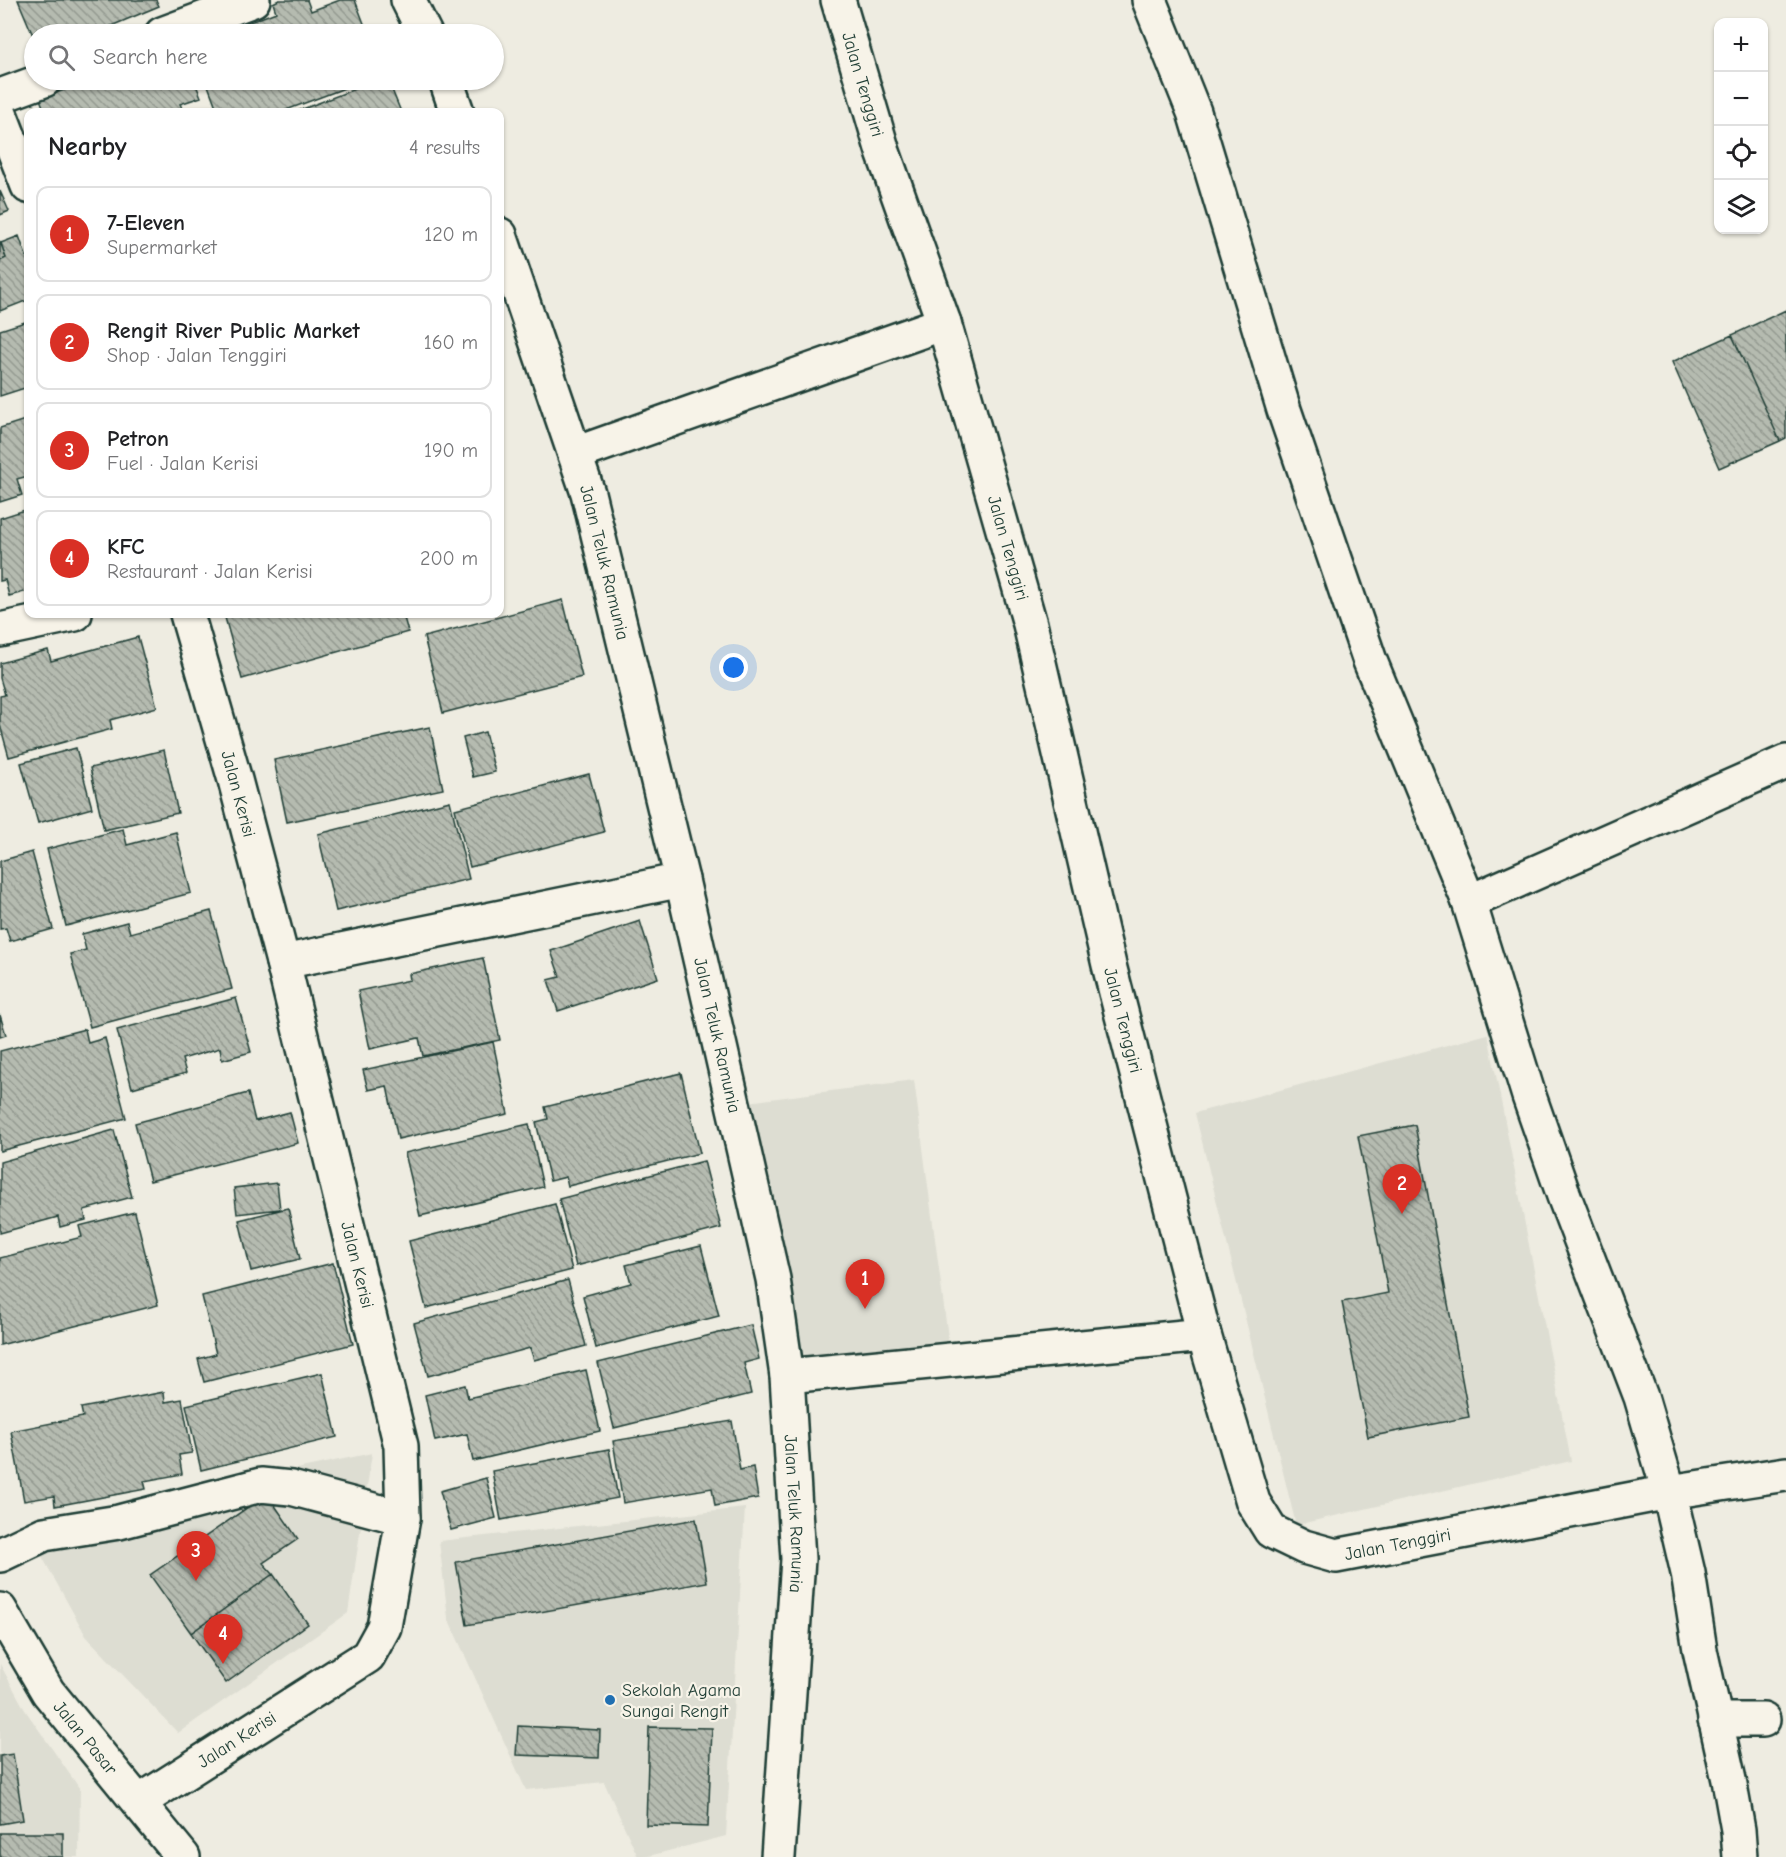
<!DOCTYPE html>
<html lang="en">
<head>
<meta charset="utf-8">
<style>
	:root { --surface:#fff; --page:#f6f6f6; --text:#202124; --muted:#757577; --line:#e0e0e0; --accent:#d93025 }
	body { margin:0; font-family:"Comic Neue",sans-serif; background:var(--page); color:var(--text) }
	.controls { position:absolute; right:18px; top:18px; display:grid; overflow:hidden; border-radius:12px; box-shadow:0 2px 4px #0004 }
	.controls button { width:54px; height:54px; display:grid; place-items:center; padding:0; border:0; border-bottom:2px solid var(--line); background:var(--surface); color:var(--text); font:30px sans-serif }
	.you { position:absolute; left:734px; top:668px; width:21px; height:21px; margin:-15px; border:4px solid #fff; border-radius:50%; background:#1a73e8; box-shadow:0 0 0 9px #1a73e833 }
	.badge { display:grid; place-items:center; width:39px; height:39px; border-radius:50%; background:var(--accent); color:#fff; font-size:20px; font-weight:700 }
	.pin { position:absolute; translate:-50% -50px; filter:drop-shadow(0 2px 3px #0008) }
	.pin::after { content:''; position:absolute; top:32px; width:21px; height:18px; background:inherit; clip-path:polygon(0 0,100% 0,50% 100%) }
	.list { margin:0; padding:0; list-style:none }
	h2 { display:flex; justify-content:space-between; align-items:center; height:78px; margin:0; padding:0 24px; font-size:26px }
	h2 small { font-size:20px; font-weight:400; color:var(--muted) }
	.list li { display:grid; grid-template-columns:39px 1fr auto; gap:18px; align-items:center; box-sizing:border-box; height:96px; margin:0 12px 12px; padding:0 12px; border:2px solid var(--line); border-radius:12px }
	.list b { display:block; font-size:22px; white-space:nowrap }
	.list p { margin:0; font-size:20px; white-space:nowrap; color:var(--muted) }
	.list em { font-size:20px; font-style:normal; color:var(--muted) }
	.icon { flex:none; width:33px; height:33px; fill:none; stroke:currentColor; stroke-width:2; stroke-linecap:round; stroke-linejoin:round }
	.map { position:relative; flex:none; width:1786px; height:1857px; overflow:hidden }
	.search { position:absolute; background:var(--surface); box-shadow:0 2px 4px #0004; left:24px; top:24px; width:480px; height:66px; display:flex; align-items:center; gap:15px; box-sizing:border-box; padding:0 21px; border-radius:33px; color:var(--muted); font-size:22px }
	.panel { position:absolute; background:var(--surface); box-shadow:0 2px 4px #0004; left:24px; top:108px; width:480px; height:510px; border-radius:12px }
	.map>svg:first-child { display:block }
	.built { fill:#ddddd2 }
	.building { fill:url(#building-back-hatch); stroke:#1f3d34; stroke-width:1.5 }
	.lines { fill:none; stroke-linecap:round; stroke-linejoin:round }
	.minor-casing { stroke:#1f3d34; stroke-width:38 }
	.major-casing { stroke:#1f3d34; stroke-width:38 }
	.minor { stroke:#f7f3e8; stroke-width:33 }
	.major { stroke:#f7f3e8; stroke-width:33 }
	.poi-dot { fill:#1f6fb2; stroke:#f7f3e8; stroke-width:2 }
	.labels { text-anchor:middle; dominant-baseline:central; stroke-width:4.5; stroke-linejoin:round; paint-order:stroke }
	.street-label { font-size:18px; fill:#1f3d34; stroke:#f7f3e8 }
	.poi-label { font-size:18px; fill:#1f3d34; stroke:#f7f3e8; text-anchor:start }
</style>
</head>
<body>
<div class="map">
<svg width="1786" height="1857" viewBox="0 0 1786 1857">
	<defs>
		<pattern id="building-back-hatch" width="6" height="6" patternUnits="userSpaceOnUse" patternTransform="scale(1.5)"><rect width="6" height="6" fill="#b5bbb0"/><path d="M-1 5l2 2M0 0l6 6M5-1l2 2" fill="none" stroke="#939990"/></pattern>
	</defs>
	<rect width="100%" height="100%" fill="#eeece1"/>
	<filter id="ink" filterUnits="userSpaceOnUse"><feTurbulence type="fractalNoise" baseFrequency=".0167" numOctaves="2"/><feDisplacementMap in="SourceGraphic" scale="12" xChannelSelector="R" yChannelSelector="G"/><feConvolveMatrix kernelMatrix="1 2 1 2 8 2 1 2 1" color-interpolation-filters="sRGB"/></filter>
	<g filter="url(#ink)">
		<path class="built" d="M1488,1034l83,427 -275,64 -101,-412z
			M914,1080l35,265 -150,16 -51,-259z
			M372,1453l-24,160 -170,120 -92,-97 -57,-103 230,-56z
			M745,1508l-19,328 -81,21h-7l-34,-75 -78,8 -78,-172 -9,-77z
			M0,1664l25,46 55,79 -1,68h-79z"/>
		<path class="building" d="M18,0h138l3,6 -67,28h-58v4z
			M279,0h28l4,11 29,-11h15l13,34h-149l57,-22 -3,-9z
			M91,80h103l7,17 -21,7 4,8h-139l-5,-13z
			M206,80h160l-85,32h-63z
			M378,80h10l13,32h-106z
			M0,191l9,20 -9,4z
			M19,236l9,25v39l-28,11v-50l6,-3 -5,-15z
			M0,241l6,17 -6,3z
			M1786,310v128l-6,3 -48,-106z
			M28,321v66l-28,9v-66z
			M1732,335l48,106 -61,27 -47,-106z
			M28,419v57l-11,3 5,16 -22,7v-74z
			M28,509v82l-19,5 -4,-16 -5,1v-63z
			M563,600l19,77 -139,36 -19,-76z
			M224,614h179l5,18 -166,47z
			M138,637l19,70 -47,13 2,9 -103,28 -9,-32v-29l5,-1 -5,-17v-15l48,-13 3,11z
			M430,727l13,62 -156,33 -13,-62z
			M485,732l10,40 -22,5 -10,-39z
			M76,748l16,60 -54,15 -17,-60z
			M164,750l14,63 -74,17 -14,-62z
			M589,774l15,58 -134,35 -15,-58z
			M450,801l19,78 -133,32 -18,-77z
			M123,829l4,16 49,-13 15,61 -125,33 -19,-77z
			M32,852l21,77 -43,12 -4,-13 -6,1v-68z
			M211,911l21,78 -142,38 -20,-73 16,-4 -4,-16 45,-12 3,11z
			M640,921l18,57 -100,33 -10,-31 12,-3 -9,-26z
			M483,958l17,82 -77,16 -4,-18 -49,11 -12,-58 52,-11 -1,-6z
			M236,998l15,54 -29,8 -2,-12 -38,11 4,14 -54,15 -15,-58z
			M0,1015l6,20 -6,2z
			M85,1029l3,14 17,-5 21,80 -126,33v-100z
			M493,1042l15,72 -110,25 -11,-53 -19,4 -5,-20z
			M681,1073l19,80 -132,33 -2,-9 -16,4 -14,-59 12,-3 -3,-12z
			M248,1093l7,28 35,-9 8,31 -148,38 -15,-58z
			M529,1124l14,63 -123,29 -15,-63z
			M1415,1125l54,292 -101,20 -26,-135 46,-9 -30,-157z
			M114,1130l18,67 -48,13 2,10 -26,7 -2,-10 -58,16v-71z
			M704,1161l17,67 -145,38 -17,-67z
			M277,1183l3,26 -43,5 -3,-26z
			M555,1204l17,66 -146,38 -17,-67z
			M288,1208l12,51 -49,12 -12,-51z
			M135,1212l23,93 -158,40v-87l82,-21 -3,-11z
			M701,1246l18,70 -123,32 -13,-52 48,-13 -5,-18z
			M333,1263l20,81 -149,38 -6,-23 18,-5 -14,-58z
			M568,1280l18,66 -52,14 -4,-12 -102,28 -14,-53z
			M751,1325l8,34 -15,4 7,31 -137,34 -16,-65z
			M586,1370l14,61 -127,30 -6,-27 -32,7 -10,-46 40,-10 3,13z
			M322,1373l15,64 -136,33 -15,-65z
			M164,1392l1,10 17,-3 10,54 -13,2 3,19 -38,7 2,8 -91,17 -1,-10 -30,5 -13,-70 72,-14 -2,-9z
			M732,1421l8,49 13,-3 5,31 -43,8 -3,-18 -89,15 -10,-62z
			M609,1449l9,49 -117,22 -9,-49z
			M486,1478l10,40 -45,12 -11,-39z
			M267,1494l31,45 -35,24 10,11 -82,59 -41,-58z
			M696,1519l11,63 -240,43 -11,-63z
			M273,1574l35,50 -82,59 -35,-50z
			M518,1726l82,4 -1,28 -83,-3z
			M649,1727l63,1 -4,99 -62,-2z
			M13,1754l10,66 -23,4v-68z
			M0,1833h63v24h-63z"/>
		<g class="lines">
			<g class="minor-casing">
				<g id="minor">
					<path d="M408,0l17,34"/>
					<path id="s1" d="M838,0l45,152 61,171 86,301 79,341 95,370 49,167 18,29 33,16 32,9 333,-64 117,-18"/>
					<path d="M1149,0l45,112 90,298 86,251 99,241 60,194 35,100 77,201 28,95 19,81 12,77 29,130 9,50 2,27"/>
					<path d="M162,34l91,-34"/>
					<path d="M446,80l11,32"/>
					<path d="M0,96l44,-16"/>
					<path d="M0,114l28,72"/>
					<path id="s2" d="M500,235l88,258 94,387 91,399 14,97 11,183 -20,298"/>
					<path d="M575,454l369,-131"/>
					<path d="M0,630l75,-16"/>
					<path d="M1469,902l317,-140"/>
					<path d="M283,962l399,-82"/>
					<path d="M787,1376l417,-41"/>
					<path d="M0,1555l44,-21 75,-12 142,-37 30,3 112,30"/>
					<path d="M1715,1720h48"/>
					<path id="s3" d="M139,1802l229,-146 16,-29 19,-109 -2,-72 -118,-484 -48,-182 -48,-166"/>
				</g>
			</g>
			<g class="major-casing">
				<g id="major">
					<path id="s4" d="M0,1610l48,82 135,165"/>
				</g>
			</g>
			<use href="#minor" class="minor"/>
			<use href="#major" class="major"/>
		</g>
	</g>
	<circle class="poi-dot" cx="610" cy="1700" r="6"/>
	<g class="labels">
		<g class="street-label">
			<text stroke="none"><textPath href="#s1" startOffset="88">Jalan Tenggiri</textPath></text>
			<text stroke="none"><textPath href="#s1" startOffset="574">Jalan Tenggiri</textPath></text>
			<text stroke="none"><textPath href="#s2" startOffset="344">Jalan Teluk Ramunia</textPath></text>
			<text transform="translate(238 794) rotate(75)">Jalan Kerisi</text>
			<text stroke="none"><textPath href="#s1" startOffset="1060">Jalan Tenggiri</textPath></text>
			<text stroke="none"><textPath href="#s2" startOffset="830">Jalan Teluk Ramunia</textPath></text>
			<text transform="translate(357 1265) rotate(76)">Jalan Kerisi</text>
			<text stroke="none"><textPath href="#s2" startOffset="1316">Jalan Teluk Ramunia</textPath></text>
			<text stroke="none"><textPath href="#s1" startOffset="1726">Jalan Tenggiri</textPath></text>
			<text stroke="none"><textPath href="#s4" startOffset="154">Jalan Pasar</textPath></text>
			<text stroke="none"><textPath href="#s3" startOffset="116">Jalan Kerisi</textPath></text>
		</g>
		<g class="poi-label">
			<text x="622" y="1690">Sekolah Agama<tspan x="622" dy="21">Sungai Rengit</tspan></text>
		</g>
	</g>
</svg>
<div class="controls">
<button>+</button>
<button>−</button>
<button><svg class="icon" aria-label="locate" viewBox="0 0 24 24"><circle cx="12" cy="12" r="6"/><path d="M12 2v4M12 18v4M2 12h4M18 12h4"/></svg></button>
<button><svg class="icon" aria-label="layers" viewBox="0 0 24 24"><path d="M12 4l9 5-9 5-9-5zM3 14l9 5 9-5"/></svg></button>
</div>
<div class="you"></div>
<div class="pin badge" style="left:865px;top:1309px">1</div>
<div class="pin badge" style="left:1402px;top:1214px">2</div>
<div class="pin badge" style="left:196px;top:1581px">3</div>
<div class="pin badge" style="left:223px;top:1664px">4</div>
<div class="search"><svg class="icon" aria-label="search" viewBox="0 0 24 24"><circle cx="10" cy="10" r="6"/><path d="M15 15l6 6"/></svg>Search here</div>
<section class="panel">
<h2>Nearby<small>4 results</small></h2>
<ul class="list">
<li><span class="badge">1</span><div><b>7-Eleven</b><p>Supermarket</p></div><em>120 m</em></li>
<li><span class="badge">2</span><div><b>Rengit River Public Market</b><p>Shop · Jalan Tenggiri</p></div><em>160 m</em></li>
<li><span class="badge">3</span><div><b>Petron</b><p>Fuel · Jalan Kerisi</p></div><em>190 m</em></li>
<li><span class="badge">4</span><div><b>KFC</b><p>Restaurant · Jalan Kerisi</p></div><em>200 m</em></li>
</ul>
</section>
</div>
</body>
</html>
